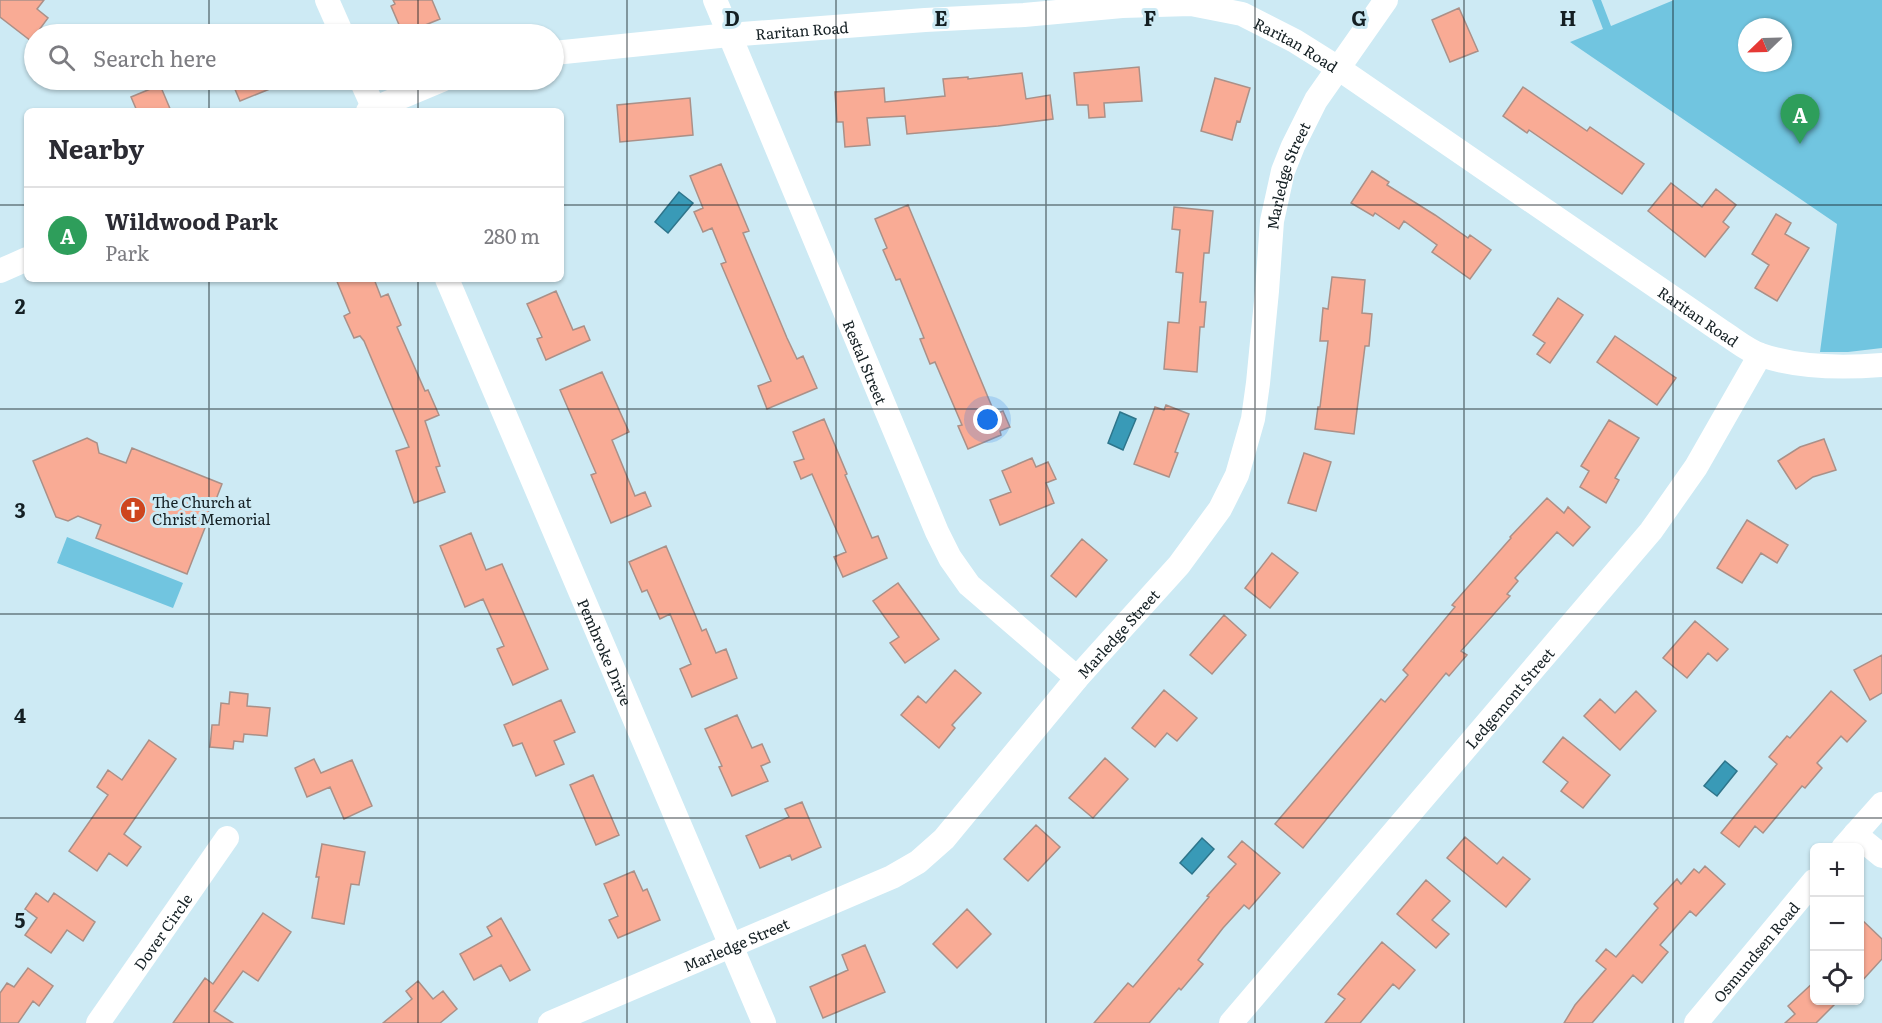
<!DOCTYPE html>
<html lang="en">
<head>
<meta charset="utf-8">
<style>
	:root { --surface:#fff; --page:#f2f2f3; --text:#2b2b33; --muted:#7c7c81; --line:#e1e1e2; --accent:#ce451e }
	body { margin:0; font-family:Literata,serif; background:var(--page); color:var(--text) }
	.controls { position:absolute; right:18px; bottom:18px; display:grid; overflow:hidden; border-radius:9px; box-shadow:0 2px 4px #0004 }
	.controls button { width:54px; height:54px; display:grid; place-items:center; padding:0; border:0; border-bottom:2px solid var(--line); background:var(--surface); color:var(--text); font:30px sans-serif }
	.compass { position:absolute; left:1738px; top:18px; width:54px; height:54px; border-radius:50%; background:var(--surface); box-shadow:0 2px 4px #0004; rotate:247deg }
	.you { position:absolute; left:988px; top:420px; width:21px; height:21px; margin:-15px; border:4px solid #fff; border-radius:50%; background:#1a73e8; box-shadow:0 0 0 9px #1a73e833 }
	.badge { display:grid; place-items:center; width:39px; height:39px; border-radius:50%; background:var(--accent); color:#fff; font-size:20px; font-weight:700 }
	.pin { position:absolute; translate:-50% -50px; filter:drop-shadow(0 2px 3px #0008) }
	.pin::after { content:''; position:absolute; top:32px; width:21px; height:18px; background:inherit; clip-path:polygon(0 0,100% 0,50% 100%) }
	.list { margin:0; padding:0; list-style:none }
	h2 { display:flex; justify-content:space-between; align-items:center; height:78px; margin:0; padding:0 24px; font-size:26px }
	h2 small { font-size:20px; font-weight:400; color:var(--muted) }
	.list li { display:grid; grid-template-columns:39px 1fr auto; gap:18px; align-items:center; box-sizing:border-box; height:96px; padding:0 24px; border-top:2px solid var(--line) }
	.list b { display:block; font-size:22px; white-space:nowrap }
	.list p { margin:0; font-size:20px; white-space:nowrap; color:var(--muted) }
	.list em { font-size:20px; font-style:normal; color:var(--muted) }
	.icon { flex:none; width:33px; height:33px; fill:none; stroke:currentColor; stroke-width:2; stroke-linecap:round; stroke-linejoin:round }
	.map { position:relative; flex:none; width:1882px; height:1023px; overflow:hidden }
	.search { position:absolute; background:var(--surface); box-shadow:0 2px 4px #0004; left:24px; top:24px; width:540px; height:66px; display:flex; align-items:center; gap:15px; box-sizing:border-box; padding:0 21px; border-radius:33px; color:var(--muted); font-size:22px }
	.panel { position:absolute; background:var(--surface); box-shadow:0 2px 4px #0004; left:24px; top:108px; width:540px; height:174px; border-radius:9px }
	.map>svg:first-child { display:block }
	.green { fill:#71c5e0; fill-rule:evenodd }
	.water { fill:#399ab7; stroke:#2e758b; stroke-width:1.5 }
	.building { fill:#f9ab95; stroke:#aa9088; stroke-width:1.5 }
	.lines { fill:none; stroke-linecap:round; stroke-linejoin:round }
	.minor { stroke:#fff; stroke-width:24 }
	.grid { fill:none; stroke:#141f23; stroke-width:1.5; stroke-opacity:0.55 }
	.labels { text-anchor:middle; dominant-baseline:central; stroke-width:6; stroke-linejoin:round; paint-order:stroke }
	.street-label { font-size:15px; fill:#141f23; stroke:#cdeaf4 }
	.poi-label { font-size:15px; fill:#141f23; stroke:#cdeaf4; text-anchor:start }
	.grid-label { font-size:20px; text-anchor:middle; font-weight:bold; fill:#141f23; stroke:#cdeaf4; stroke-width:6; stroke-linejoin:round; paint-order:stroke }
</style>
</head>
<body>
<div class="map">
<svg width="1882" height="1023" viewBox="0 0 1882 1023">
	<rect width="100%" height="100%" fill="#cdeaf4"/>
	<path class="green" d="M1592,0h9l10,26 63,-26h208v348l-34,4h-28l17,-128 -267,-182 33,-13zM1747,27h36v36h-36z
		M67,537l116,46 -10,25 -116,-45z"/>
	<path class="water" d="M679,192l14,11 -25,30 -13,-11z
		M1120,412l16,7 -13,31 -15,-7z
		M1725,761l12,10 -20,25 -13,-10z
		M1202,838l12,11 -22,25 -12,-11z"/>
	<path class="building" d="M0,0h44l-7,9 11,9 -17,23 -31,-24z
		M393,0h39l8,19 -37,15 -12,-28 4,-2z
		M1459,8l19,43 -28,11 -18,-42z
		M1139,67l3,34 -38,2 1,14 -16,1 -1,-13h-11l-3,-32z
		M1022,73l4,26 24,-4 3,24 -55,7 -91,8 -2,-18 -38,2 3,27 -25,2 -2,-25h-6l-2,-30 49,-4 1,14 60,-6 -2,-17 25,-2v2z
		M1215,78l35,10 -10,34 -3,-1 -5,19 -31,-9z
		M231,80h61l-52,21z
		M160,85l11,26h-34l-6,-14z
		M1523,87l64,44 3,-4 54,37 -22,30 -93,-64 -2,3 -24,-17z
		M690,98l3,37 -73,7 -3,-37z
		M721,164l28,67 -6,2 44,105 10,21 6,-3 14,32 -50,21 -9,-23 13,-5 -50,-117 5,-2 -14,-34 -9,4 -9,-20 9,-4 -13,-32z
		M1372,171l17,11 -2,3 48,30 33,23 2,-3 21,15 -21,29 -38,-27 5,-7 -33,-24 -5,8 -24,-16 -2,3 -22,-13z
		M1671,183l31,24 14,-18 20,16 -13,17 6,5 -24,30 -57,-46z
		M908,205l87,209 8,-3 7,16 -10,4 1,4 -33,14 -10,-23 4,-1 -27,-63 -5,2 -10,-25 4,-1 -24,-59 -4,1 -13,-30 4,-2 -12,-29z
		M1174,207l39,4 -4,42h-5l-4,49h6l-2,25h-4l-3,45 -33,-3 4,-47 11,1 4,-50 -7,-1 4,-42 -8,-1z
		M1776,214l15,9 -6,11 24,14 -32,53 -22,-13 14,-23 -17,-11z
		M1332,277l33,3 -3,33 10,1 -3,32h-4l-11,88 -39,-5 3,-22h2l8,-66h-8l3,-33 5,1z
		M336,279h38l7,18 7,-3 13,31 -4,2 28,64 3,-1 11,25 -14,6 15,45 -4,1 9,25 -31,11 -18,-52 13,-4 -45,-106 -4,-5 -6,2 -10,-22 6,-3z
		M556,291l17,39 11,-4 6,14 -44,20 -9,-21 5,-2 -15,-33z
		M1558,298l25,17 -33,48 -13,-9 8,-11 -12,-8z
		M1615,336l61,42 -19,27 -60,-43z
		M602,372l27,60 -17,8 23,56 10,-4 6,14 -40,17 -20,-48 5,-2 -36,-83z
		M1166,405l23,9 -14,38 3,1 -9,24 -35,-13 21,-57 9,3z
		M824,419l23,55 -2,1 27,63 6,-2 9,22 -44,19 -9,-20 12,-5 -34,-78 -11,5 -7,-17 10,-3 -11,-27z
		M1609,420l30,18 -24,40 4,2 -13,23 -26,-16 9,-16 -8,-5z
		M87,438l10,5 2,10 27,10 6,-15 90,36 -35,90 -91,-36 5,-13 -23,-9 -10,5 -12,-4 -23,-56z
		M1824,439l12,31 -23,7 -17,12 -18,-28 22,-14z
		M1304,453l27,9 -15,49 -28,-8z
		M1032,458l4,9 12,-5 8,17 -10,4 8,20 -54,22 -10,-25 21,-8 -9,-21z
		M1547,498l17,15 4,-6 22,20 -17,19 -16,-14 -42,46 3,3 -11,13 3,2 -49,55 6,4 -18,21 -3,-3 -143,175 -28,-24 106,-125 4,3 23,-27 -5,-5 52,-63 -3,-2 59,-67 -1,-1z
		M1747,520l41,25 -11,18 -16,-10 -19,30 -25,-15z
		M471,533l15,37 16,-6 46,105 -35,16 -16,-36 7,-3 -21,-47 -18,8 -25,-61z
		M1082,539l25,21 -31,37 -25,-21z
		M666,546l36,85 4,-2 10,24 10,-4 11,29 -45,19 -12,-28 11,-5 -21,-50 -10,5 -13,-29 -5,2 -13,-30z
		M1272,553l26,20 -28,35 -25,-20z
		M898,583l41,56 -34,24 -15,-20 9,-6 -26,-36z
		M1224,615l22,20 -34,39 -22,-19z
		M1695,621l33,28 -11,12 -9,-8 -21,25 -24,-20z
		M1882,655v38l-12,7 -16,-30z
		M955,670l26,23 -29,32 3,3 -16,20 -38,-33 17,-19 8,7z
		M1164,690l33,28 -20,23 -10,-8 -12,14 -23,-19z
		M1636,691l20,20 -36,39 -36,-34 16,-17 15,14z
		M1831,691l35,30 -19,21 -6,-6 -24,27 5,5 -17,20 -3,-2 -39,47 -8,-7 -16,21 -18,-14 56,-69 -8,-7 18,-21 3,2z
		M230,692l18,2 -1,12 23,2 -3,28 -23,-2 -1,8 -9,-1 -1,8 -23,-2 2,-22h7l2,-22 8,1z
		M561,700l14,32 -21,9 10,23 -28,12 -14,-33 -9,3 -9,-21z
		M737,715l15,33 10,-4 8,18 -9,4 7,15 -36,15 -13,-29 3,-1 -17,-37z
		M1563,737l47,38 -27,33 -22,-17 7,-9 -25,-20z
		M149,740l27,19 -52,75 17,13 -14,19 -18,-13 -12,18 -28,-20 39,-56 -11,-8 11,-17 14,10z
		M1105,758l23,21 -35,39 -24,-20z
		M314,759l7,14 31,-13 20,46 -28,13 -14,-32 -23,10 -12,-29z
		M593,775l26,60 -23,10 -26,-60z
		M802,802l19,45 -29,13 -2,-5 -30,13 -14,-32 43,-19 -4,-8z
		M1036,825l24,22 -32,34 -24,-22z
		M1465,837l32,27 6,-7 27,22 -24,28 -59,-49z
		M1242,841l38,32 -31,36 -5,-4 -21,23 -25,32 5,4 -22,26 -2,-2 -30,35h-55l34,-40 5,4 76,-90 -2,-1 29,-32 -8,-7z
		M322,844l43,8 -6,33 -8,-1 -7,40 -32,-6 7,-41h-3z
		M1705,866l20,18 -29,32 -6,-5 -30,34 8,7 -26,31 -9,-8 -41,48h-28l11,-18 31,-36 -10,-8 10,-12 10,8 42,-49 -4,-4 23,-25 4,5 13,-15 5,4z
		M634,871l9,20 4,-2 13,31 -42,18 -9,-18 9,-4 -14,-32z
		M1426,880l24,21 -18,19 17,14 -13,14 -39,-34z
		M36,893l12,9 6,-9 41,29 -12,19 -16,-11 -16,23 -26,-18 12,-17 -12,-9z
		M967,909l24,25 -34,34 -24,-24z
		M263,913l28,19 -33,49 -15,-10 -29,40 19,12h-60l32,-45 8,6z
		M501,918l29,52 -20,11 -9,-16 -27,15 -14,-26 32,-18 -5,-9z
		M1860,918l22,21v20l-22,24z
		M1382,942l33,28 -16,19 -6,-5 -33,39h-35l20,-24 -7,-5z
		M865,945l20,47 -62,26 -13,-31 38,-17 -6,-15z
		M28,968l25,18 -14,20 -6,-5 -15,22h-18v-30l7,-10 7,4z
		M418,981l15,18 10,-8 14,18 -17,14h-57l29,-24 -6,-8z
		M1815,981v19h24l-23,23h-31l10,-9 -7,-8z"/>
	<g class="lines">
		<g class="minor">
			<path d="M327,0l15,34"/>
			<path id="s1" d="M715,0l222,532 13,26 19,27 108,93"/>
			<path id="s2" d="M554,53l175,-18 196,-15 99,-5 98,-9 69,-2 51,10 53,27 43,27 383,263c13,8 27,20 40,24 37,13 83,13 121,10"/>
			<path d="M361,80l14,31"/>
			<path d="M368,111l74,-31"/>
			<path d="M0,271l27,-12"/>
			<path id="s3" d="M447,279l317,744"/>
			<path d="M1855,834l27,22"/>
			<path d="M1843,848l39,-44"/>
			<path id="s4" d="M98,1023l129,-185"/>
			<path id="s5" d="M550,1023l342,-146 26,-15 26,-23 133,-161 102,-113 41,-56 17,-34 16,-56 5,-36 9,-92 5,-70 11,-50 10,-25 23,-46 70,-100"/>
			<path id="s6" d="M1231,1023l420,-492 45,-64 64,-112"/>
			<path id="s7" d="M1696,1023l118,-142"/>
		</g>
	</g>
	<path class="grid" d="M209,0v34M418,0v34M627,0v1023M836,0v1023M1046,0v1023M1255,0v1023M1464,0v1023M1673,0v1023M209,80v31M418,80v31M0,205h27M561,205h1321M209,279v744M418,279v744M0,409h1882M0,614h1882M0,818h1882"/>
	<defs>
		<g id="church-disc" transform="scale(1.35)"><circle r="9.5" fill="#ce451e" stroke="#cdeaf4"/><path d="M-1.2-6h2.4v3.5h3.3v2.4h-3.3V6h-2.4V-.1h-3.3v-2.4h3.3Z" fill="#fff"/></g>
	</defs>
	<g fill-rule="evenodd">
		<use href="#church-disc" x="133" y="510"/>
	</g>
	<g class="labels">
		<g class="street-label">
			<text stroke="none"><textPath href="#s2" startOffset="249">Raritan Road</textPath></text>
			<text stroke="none"><textPath href="#s2" startOffset="753">Raritan Road</textPath></text>
			<text stroke="none"><textPath href="#s5" startOffset="1210">Marledge Street</textPath></text>
			<text stroke="none"><textPath href="#s2" startOffset="1239">Raritan Road</textPath></text>
			<text stroke="none"><textPath href="#s1" startOffset="392">Restal Street</textPath></text>
			<text stroke="none"><textPath href="#s5" startOffset="706">Marledge Street</textPath></text>
			<text stroke="none"><textPath href="#s3" startOffset="405">Pembroke Drive</textPath></text>
			<text stroke="none"><textPath href="#s6" startOffset="428">Ledgemont Street</textPath></text>
			<text stroke="none"><textPath href="#s4" startOffset="112">Dover Circle</textPath></text>
			<text stroke="none"><textPath href="#s5" startOffset="202">Marledge Street</textPath></text>
			<text stroke="none"><textPath href="#s7" startOffset="93">Osmundsen Road</textPath></text>
		</g>
		<g class="poi-label">
			<text x="152" y="501">The Church at<tspan x="152" dy="17">Christ Memorial</tspan></text>
		</g>
	</g>
	<g class="grid-label">
		<text x="732" y="26">D</text>
		<text x="941" y="26">E</text>
		<text x="1150" y="26">F</text>
		<text x="1359" y="26">G</text>
		<text x="1568" y="26">H</text>
		<text x="20" y="314">2</text>
		<text x="20" y="518">3</text>
		<text x="20" y="723">4</text>
		<text x="20" y="928">5</text>
	</g>
</svg>
<div class="controls">
<button>+</button>
<button>−</button>
<button><svg class="icon" aria-label="locate" viewBox="0 0 24 24"><circle cx="12" cy="12" r="6"/><path d="M12 2v4M12 18v4M2 12h4M18 12h4"/></svg></button>
</div>
<svg class="compass" viewBox="-18 -18 36 36"><path d="M0-13l5 13h-10z" fill="#e53935"/><path d="M0 13l5-13h-10z" fill="#7c7c81"/></svg>
<div class="you"></div>
<div class="pin badge" style="left:1800px;top:144px;background:#2e9e5b">A</div>
<div class="search"><svg class="icon" aria-label="search" viewBox="0 0 24 24"><circle cx="10" cy="10" r="6"/><path d="M15 15l6 6"/></svg>Search here</div>
<section class="panel">
<h2>Nearby<small></small></h2>
<ul class="list">
<li><span class="badge" style="background:#2e9e5b">A</span><div><b>Wildwood Park</b><p>Park</p></div><em>280 m</em></li>
</ul>
</section>
</div>
</body>
</html>
